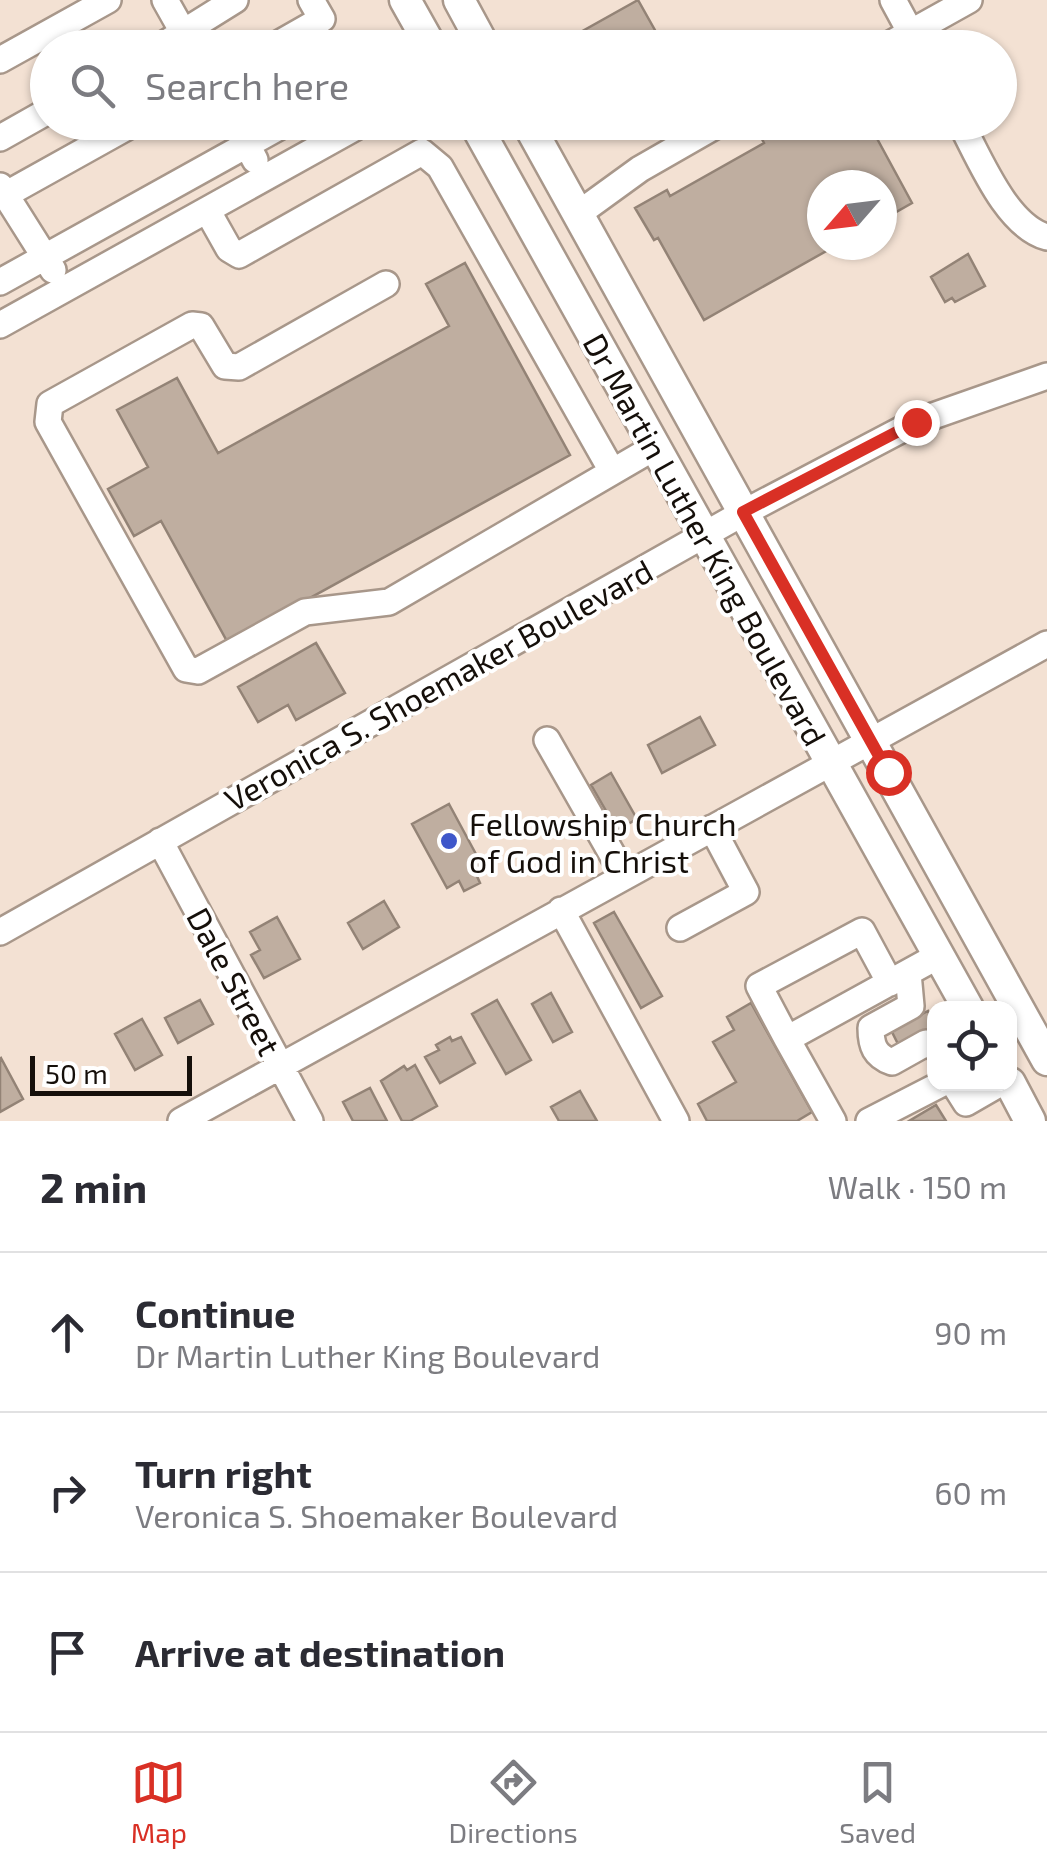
<!DOCTYPE html>
<html lang="en">
<head>
<meta charset="utf-8">
<style>
	:root { --surface:#fff; --page:#f2f2f3; --text:#2b2b33; --muted:#7c7c81; --line:#e1e1e2; --accent:#d93025 }
	body { margin:0; font-family:"Exo 2",sans-serif; background:var(--page); color:var(--text) }
	.controls { position:absolute; right:30px; bottom:30px; display:grid; overflow:hidden; border-radius:20px; box-shadow:0 2px 8px #0004 }
	.controls button { width:90px; height:90px; display:grid; place-items:center; padding:0; border:0; border-bottom:2px solid var(--line); background:var(--surface); color:var(--text); font:50px sans-serif }
	.compass { position:absolute; left:807px; top:170px; width:90px; height:90px; border-radius:50%; background:var(--surface); box-shadow:0 2px 8px #0004; rotate:242deg }
	.scale { position:absolute; left:30px; bottom:25px; width:162px; box-sizing:border-box; padding-left:10px; border:5px solid #150f0a; border-top:0; font-size:28px; line-height:35px; white-space:nowrap; color:#150f0a; -webkit-text-stroke:8px #fff; paint-order:stroke }
	.stop { position:absolute; width:30px; height:30px; margin:-22px; border:8px solid #d93025; border-radius:50%; background:#fff }
	.stop.end { background:#d93025; border-color:#fff; box-shadow:0 2px 10px #0008 }
	.list { margin:0; padding:0; list-style:none }
	h2 { display:flex; justify-content:space-between; align-items:center; height:130px; margin:0; padding:0 40px; font-size:42px }
	h2 small { font-size:32px; font-weight:400; color:var(--muted) }
	.list li { display:grid; grid-template-columns:65px 1fr auto; gap:30px; align-items:center; box-sizing:border-box; height:160px; padding:0 40px; border-top:2px solid var(--line) }
	.list b { display:block; font-size:38px; white-space:nowrap }
	.list p { margin:0; font-size:32px; white-space:nowrap; color:var(--muted) }
	.list em { font-size:32px; font-style:normal; color:var(--muted) }
	.icon { flex:none; width:55px; height:55px; fill:none; stroke:currentColor; stroke-width:2; stroke-linecap:round; stroke-linejoin:round }
	.map { position:relative; flex:none; width:1047px; height:1121px; overflow:hidden }
	.search { position:absolute; background:var(--surface); box-shadow:0 2px 8px #0004; left:30px; right:30px; top:30px; height:110px; display:flex; align-items:center; gap:25px; box-sizing:border-box; padding:0 35px; border-radius:55px; color:var(--muted); font-size:38px }
	.sheet { height:610px; background:var(--surface) }
	nav { display:flex; justify-content:space-around; align-items:center; box-sizing:border-box; height:140px; border-top:2px solid var(--line); background:var(--surface); font-size:28px; color:var(--muted) }
	nav a { display:grid; justify-items:center; gap:5px }
	nav .on { color:var(--accent) }
	.map>svg:first-child { display:block }
	.building { fill:#bfaea0; stroke:#938376; stroke-width:2.5 }
	.lines { fill:none; stroke-linecap:round; stroke-linejoin:round }
	.minor-casing { stroke:#a8978a; stroke-width:30 }
	.major-casing { stroke:#a8978a; stroke-width:35 }
	.minor { stroke:#fff; stroke-width:25 }
	.major { stroke:#fff; stroke-width:30 }
	.route { stroke:#d93025; stroke-width:12 }
	.poi-dot { fill:#3f57ca; stroke:#fff; stroke-width:4 }
	.labels { text-anchor:middle; dominant-baseline:central; stroke-width:8; stroke-linejoin:round; paint-order:stroke }
	.street-label { font-size:32px; fill:#150f0a; stroke:#fff }
	.poi-label { font-size:32px; fill:#150f0a; stroke:#fff; text-anchor:start }
</style>
</head>
<body>
<div class="map">
<svg width="1047" height="1121" viewBox="0 0 1047 1121">
	<rect width="100%" height="100%" fill="#f3e1d3"/>
	<path class="building" d="M638,0l27,48h-78l-8,-15z
		M753,122h115l44,81 -30,17v-35h-60v60h15l-133,75 -46,-82 -4,2 -19,-32 32,-18 3,6 94,-53z
		M968,254l17,32 -30,16 -3,-4 -7,4 -14,-25z
		M465,263l105,192 -342,188 -67,-122 -27,15 -26,-47 40,-22 -31,-57 60,-32 41,75 231,-127 -23,-42z
		M316,643l29,50 -49,27 -8,-15 -30,17 -20,-35z
		M700,717l15,28 -53,28 -14,-28z
		M611,773l26,46 -20,11 -26,-45z
		M449,804l35,65 -8,5 4,9 -16,8 -5,-10 -12,7 -35,-64z
		M384,901l15,26 -36,22 -15,-26z
		M614,912l48,84 -21,12 -47,-85z
		M277,917l23,42 -36,19 -13,-23 9,-5 -10,-18z
		M551,993l21,39 -19,10 -21,-38z
		M200,1000l13,24 -35,19 -13,-25z
		M497,1000l34,60 -25,14 -34,-60z
		M751,1003l61,109 -15,9h-90l-9,-17 38,-22 -23,-40 21,-12 -7,-13z
		M928,1011l6,13v9l-33,17 -10,-20z
		M142,1019l20,36 -27,15 -20,-36z
		M450,1037l2,4 9,-4 14,26 -35,20 -15,-26 14,-7 -3,-5z
		M1,1058l22,41 -23,13v-53z
		M415,1065l22,41 -27,15h-8l-21,-40 23,-15 3,4z
		M370,1088l17,33h-34l-10,-19z
		M580,1091l17,30h-38l-8,-14z
		M936,1105l10,16h-37z"/>
	<g class="lines">
		<g class="minor-casing">
			<path id="minor" d="M165,0l27,48
				M893,0l26,48
				M158,48l77,-48
				M271,48l51,-29 -11,-19
				M883,48l86,-48
				M0,60l108,-60
				M235,122l20,38
				M960,122c19,35 46,104 87,115
				M0,138l48,-27
				M0,186l53,84
				M5,195l131,-73
				M207,210l22,39 10,6 183,-103 18,15 172,304
				M578,214l62,-45 82,-47
				M0,282l288,-160
				M386,284l-147,83 -14,-1 -24,-40 -9,-1 -142,79 -2,18 138,247 12,2 107,-59 84,-10 266,-155
				M0,325l365,-203
				M547,740l77,135
				M160,841l150,280
				M561,910l115,211
				M680,928l66,-36 -34,-64
				M0,932l743,-419 173,-91 131,-46
				M908,973l3,33 -40,22c0,18 4,28 21,34l34,-19 8,4
				M787,1039l-28,-53 103,-55 28,52
				M954,1084l12,19 33,-19
				M181,1121l866,-477
				M833,1121l-46,-82 151,-83
				M869,1121l72,-37"/>
		</g>
		<g class="major-casing">
			<path id="major" d="M405,0l27,48
				M459,0l26,48
				M474,122l494,886
				M527,122l520,938
				M1010,1083l20,38"/>
		</g>
		<use href="#minor" class="minor"/>
		<use href="#major" class="major"/>
	</g>
	<g class="lines">
		<path class="route" d="M888,772l-145,-260 173,-90"/>
	</g>
	<circle class="poi-dot" cx="449" cy="841" r="10"/>
	<g class="labels">
		<g class="street-label">
			<text transform="translate(706 539) rotate(61)">Dr Martin Luther King Boulevard</text>
			<text transform="translate(438 684) rotate(-29)">Veronica S. Shoemaker Boulevard</text>
			<text transform="translate(235 981) rotate(62)">Dale Street</text>
		</g>
		<g class="poi-label">
			<text x="469" y="823">Fellowship Church<tspan x="469" dy="37">of God in Christ</tspan></text>
		</g>
	</g>
</svg>
<div class="controls">
<button><svg class="icon" aria-label="locate" viewBox="0 0 24 24"><circle cx="12" cy="12" r="6"/><path d="M12 2v4M12 18v4M2 12h4M18 12h4"/></svg></button>
</div>
<svg class="compass" viewBox="-18 -18 36 36"><path d="M0-13l5 13h-10z" fill="#e53935"/><path d="M0 13l5-13h-10z" fill="#7c7c81"/></svg>
<div class="scale">50 m</div>
<div class="stop" style="left:888px;top:772px"></div>
<div class="stop end" style="left:916px;top:422px"></div>
<div class="search"><svg class="icon" aria-label="search" viewBox="0 0 24 24"><circle cx="10" cy="10" r="6"/><path d="M15 15l6 6"/></svg>Search here</div>
</div>
<section class="sheet">
<h2>2 min<small>Walk · 150 m</small></h2>
<ul class="list">
<li><svg class="icon" aria-label="ahead" viewBox="0 0 24 24"><path d="M12 20V5M6 11l6-6 6 6"/></svg><div><b>Continue</b><p>Dr Martin Luther King Boulevard</p></div><em>90 m</em></li>
<li><svg class="icon" aria-label="right" viewBox="0 0 24 24"><path d="M7 20v-9h11M14 6l5 5-5 5"/></svg><div><b>Turn right</b><p>Veronica S. Shoemaker Boulevard</p></div><em>60 m</em></li>
<li><svg class="icon" aria-label="arrive" viewBox="0 0 24 24"><path d="M6 21V4h12l-3 4 3 4H6"/></svg><div><b>Arrive at destination</b></div></li>
</ul>
</section>
<nav>
<a class="on"><svg class="icon" aria-label="map" viewBox="0 0 24 24"><path d="M3 6l6-2 6 2 6-2v14l-6 2-6-2-6 2zM9 4v14M15 6v14"/></svg>Map</a>
<a><svg class="icon" aria-label="directions" viewBox="0 0 24 24"><path d="M12 3l9 9-9 9-9-9zM9 14v-3h6M13 9l2 2-2 2"/></svg>Directions</a>
<a><svg class="icon" aria-label="saved" viewBox="0 0 24 24"><path d="M7 4h10v16l-5-4-5 4z"/></svg>Saved</a>
</nav>
</body>
</html>
